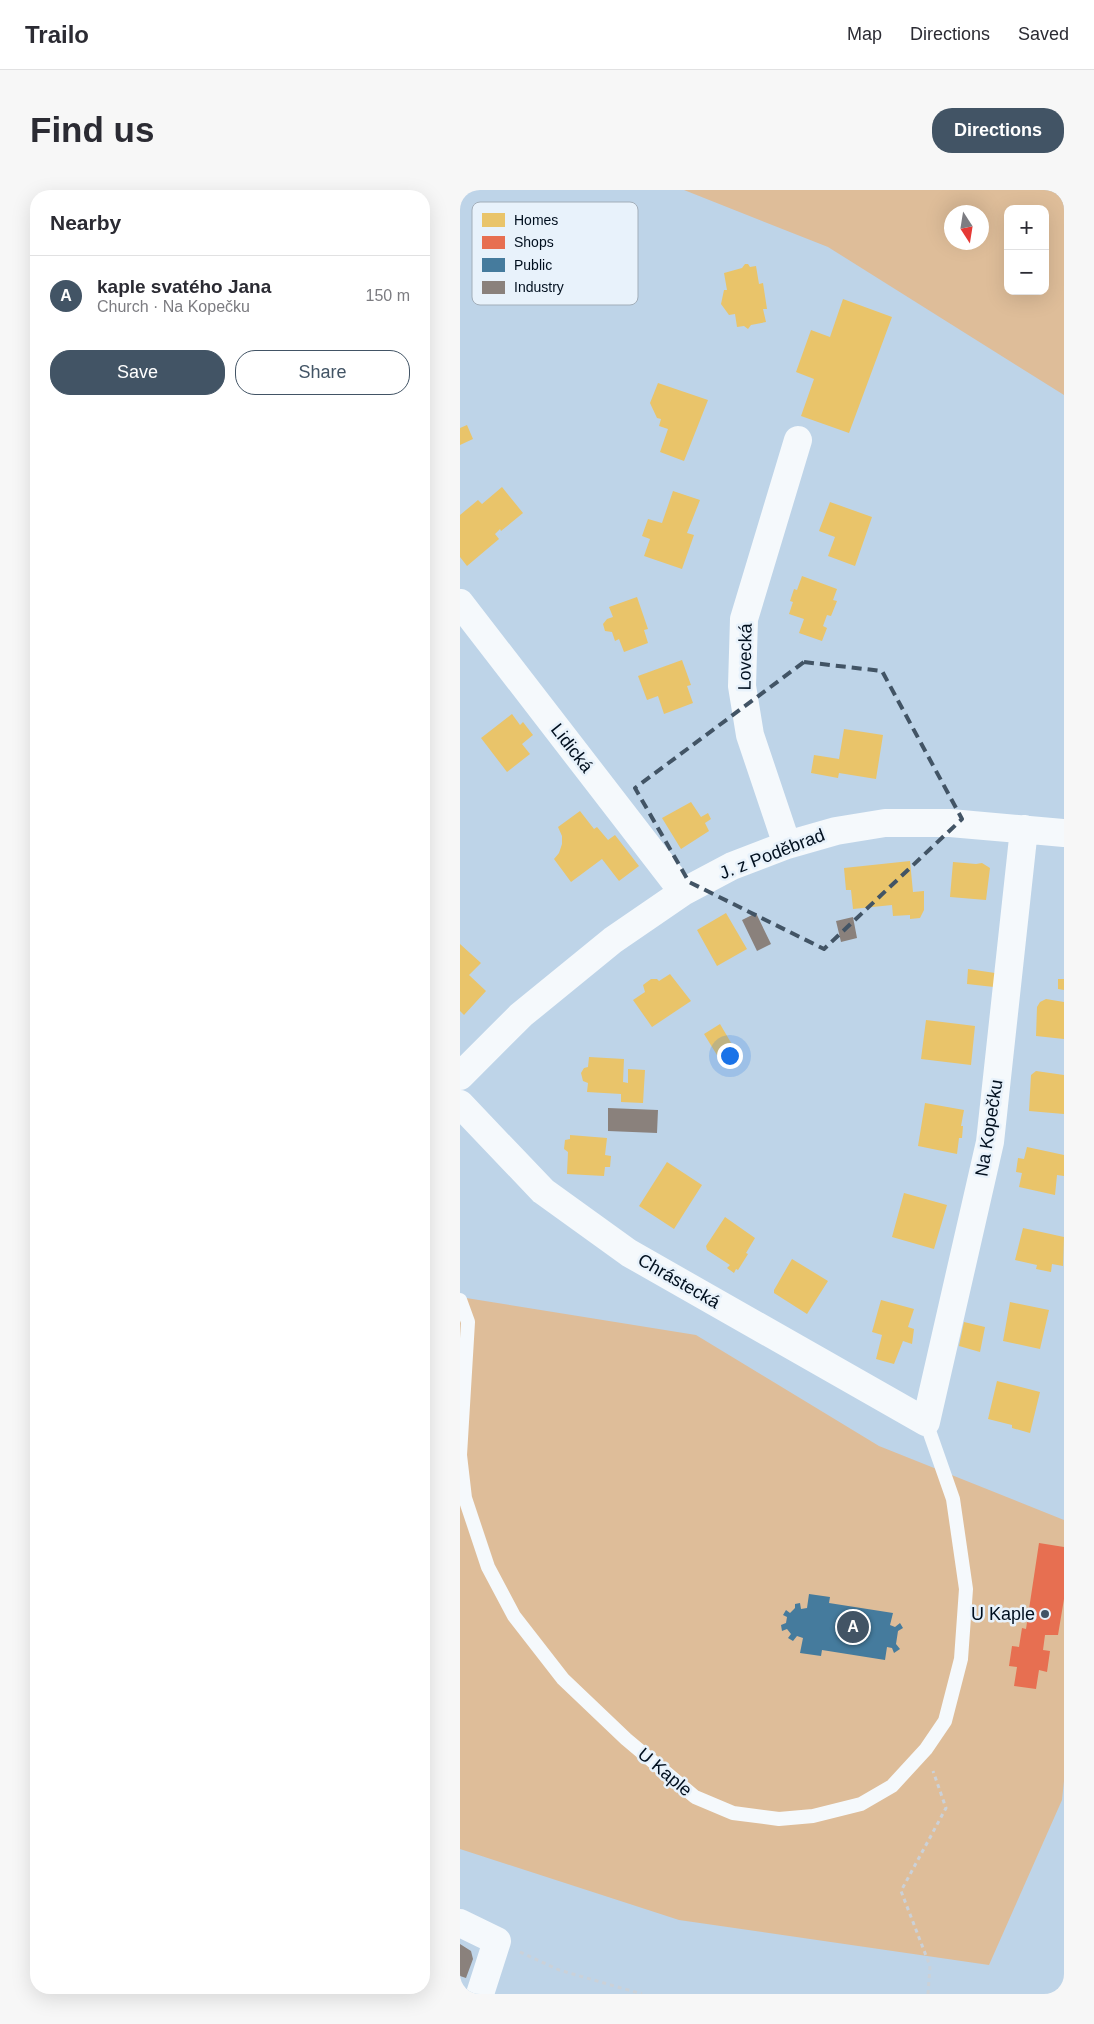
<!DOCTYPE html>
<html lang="en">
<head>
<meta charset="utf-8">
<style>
	:root { --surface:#fff; --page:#f7f7f7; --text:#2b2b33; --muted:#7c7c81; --line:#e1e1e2; --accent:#425465 }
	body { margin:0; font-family:Helvetica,sans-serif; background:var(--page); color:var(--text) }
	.controls { position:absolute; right:15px; top:15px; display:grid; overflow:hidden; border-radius:10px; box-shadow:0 5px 20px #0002 }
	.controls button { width:45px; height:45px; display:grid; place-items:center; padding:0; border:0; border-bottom:1px solid var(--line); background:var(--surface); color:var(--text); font:25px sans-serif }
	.compass { position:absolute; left:484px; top:15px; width:45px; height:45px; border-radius:50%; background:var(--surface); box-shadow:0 5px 20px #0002; rotate:168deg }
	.you { position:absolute; left:269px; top:865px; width:18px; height:18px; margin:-12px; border:4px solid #fff; border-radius:50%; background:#1a73e8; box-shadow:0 0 0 8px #1a73e833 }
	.badge { display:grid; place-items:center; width:32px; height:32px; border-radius:50%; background:var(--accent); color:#fff; font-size:16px; font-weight:700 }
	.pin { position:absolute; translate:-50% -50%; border:2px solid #fff; box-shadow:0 1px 5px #0006 }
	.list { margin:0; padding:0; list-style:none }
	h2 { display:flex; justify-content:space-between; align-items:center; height:65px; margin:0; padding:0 20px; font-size:21px }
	h2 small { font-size:16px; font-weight:400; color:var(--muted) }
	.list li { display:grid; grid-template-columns:32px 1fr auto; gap:15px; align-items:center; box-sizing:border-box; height:80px; padding:0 20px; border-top:1px solid var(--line) }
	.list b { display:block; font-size:19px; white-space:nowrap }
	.list p { margin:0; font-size:16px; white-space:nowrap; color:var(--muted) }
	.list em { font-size:16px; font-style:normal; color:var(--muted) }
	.actions { display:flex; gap:10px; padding:15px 20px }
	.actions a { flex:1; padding:11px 0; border:1px solid var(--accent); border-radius:20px; text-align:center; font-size:18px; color:var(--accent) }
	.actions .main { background:var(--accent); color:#fff }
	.map { position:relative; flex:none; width:604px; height:1804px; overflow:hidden; border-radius:20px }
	header { display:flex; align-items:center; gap:30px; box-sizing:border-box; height:70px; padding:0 25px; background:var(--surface); border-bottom:1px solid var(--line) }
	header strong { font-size:24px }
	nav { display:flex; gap:28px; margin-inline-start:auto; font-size:18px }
	.intro { display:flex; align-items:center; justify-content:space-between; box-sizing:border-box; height:120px; padding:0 30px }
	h1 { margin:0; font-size:35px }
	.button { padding:12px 22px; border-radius:20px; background:var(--accent); color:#fff; font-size:18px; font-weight:700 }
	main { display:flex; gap:30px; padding:0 30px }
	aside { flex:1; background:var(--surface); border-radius:20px; box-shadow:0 5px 20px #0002 }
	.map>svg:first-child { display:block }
	.green { fill:#debd99; fill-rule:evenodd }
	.homes { fill:#e9c46a }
	.shops { fill:#e76f51 }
	.public { fill:#457b9d }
	.industry { fill:#8a817c }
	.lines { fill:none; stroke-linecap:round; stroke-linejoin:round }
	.path { stroke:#cbd1d8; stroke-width:3; stroke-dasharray:4 4; stroke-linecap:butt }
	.lane { stroke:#f5f9fc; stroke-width:14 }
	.street { stroke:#f5f9fc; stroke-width:28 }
	.marked { fill:none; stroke:#425465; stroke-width:4; stroke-dasharray:10 6; stroke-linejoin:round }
	.poi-dot { fill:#425465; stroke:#e8f2fb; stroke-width:2 }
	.labels { text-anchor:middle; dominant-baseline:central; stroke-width:5; stroke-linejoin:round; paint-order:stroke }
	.street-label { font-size:18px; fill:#000f1e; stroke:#e8f2fb }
	.poi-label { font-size:18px; fill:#000f1e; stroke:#e8f2fb; text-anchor:end }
	.key { fill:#e8f2fb; stroke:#a2aeb9; stroke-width:1 }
	.key-label { font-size:14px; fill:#000f1e }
</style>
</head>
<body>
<header>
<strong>Trailo</strong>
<nav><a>Map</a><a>Directions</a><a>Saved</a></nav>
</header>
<div class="intro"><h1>Find us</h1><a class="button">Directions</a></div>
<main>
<aside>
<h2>Nearby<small></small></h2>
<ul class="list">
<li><span class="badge">A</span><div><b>kaple svatého Jana</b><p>Church · Na Kopečku</p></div><em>150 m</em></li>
</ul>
<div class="actions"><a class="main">Save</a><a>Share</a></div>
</aside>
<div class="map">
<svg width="604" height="1804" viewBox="0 0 604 1804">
	<rect width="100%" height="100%" fill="#bed4e8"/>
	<path class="green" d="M224,0h380v205l-236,-148zM548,19h37v82h-37zM492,22h30v30h-30z
		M0,1107l236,38 183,111 185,74v261l-2,19 -73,165 -310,-45 -219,-71z"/>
	<path class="homes" d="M285,74h3l2,3 6,-1 3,18 4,-1 4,26h-4l3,13 -15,3 -3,4 -4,-3 -7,1 -2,-13 -6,1 -8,-11 3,-14h3l-3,-17 18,-5z
		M383,109l49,18 -43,116 -48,-17 13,-37 -18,-7 15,-42 19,7z
		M198,193l50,17 -24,61 -24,-9 8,-23 -9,-3 2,-7 -4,-1 -7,-15z
		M7,235l6,14 -13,6v-17z
		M42,297l21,26 -22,18 -1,-2 -5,5 4,5 -32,27 -7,-9v-42l18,-15 4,4z
		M213,301l27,9 -13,33 7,2 -12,34 -38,-13 6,-17 -8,-3 6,-17 14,4z
		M370,312l42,15 -17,49 -27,-10 7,-19 -16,-6z
		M342,386l35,13 -4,11 4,1 -6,15 -4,-1 -4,11 4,2 -5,13 -23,-8 5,-14 -15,-5 4,-12 -3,-1 4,-12 3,1z
		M177,407l11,32 -4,1 4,13 -24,9 -5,-13 -4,2 -3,-9 -7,-1 -2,-7 4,-5 6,-2 -4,-10z
		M222,470l9,25 -4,1 6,17 -29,11 -6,-18 -11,4 -9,-24z
		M52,524l8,11 3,-3 10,13 -11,9 8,10 -23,18 -26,-34z
		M384,539l39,6 -7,44 -37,-6 -1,5 -27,-5 3,-18 25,4z
		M231,612l10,15 7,-4 3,6 -6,4 4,8 -28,18 -19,-31z
		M120,621l14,18 3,-2 11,13 7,-5 24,31 -20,15 -17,-22 -31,23 -17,-23 5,-6 3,-9v-8l-4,-9z
		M450,671l3,31 11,-1v19l-4,8 -10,1v-4l-17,1 -1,-11 -39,4 -2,-19h-5l-2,-22z
		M493,672l23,2 6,-1 8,5 -4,32 -36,-3z
		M266,723l21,36 -30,17 -20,-36z
		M0,754l21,19 -12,12 17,16 -22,24 -4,-4z
		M508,779l27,4 -1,14 -27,-3z
		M210,784l21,27 -39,26 -19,-27 12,-8 -2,-7 8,-6h6l2,2z
		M598,789h6v11l-6,-1z
		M586,809l18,3v37l-28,-3 1,-29 3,-5z
		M466,830l49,6 -4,39 -50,-6z
		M260,834l20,34 -15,10 -21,-34z
		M129,867l35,2 -1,23 5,1v-14l17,1 -2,33 -22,-1v-8l-34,-2 1,-9 -5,-2 -2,-8 3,-5 4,-1z
		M576,881l28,4v39l-35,-3 2,-36z
		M465,913l39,7 -3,16h2l-1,12h-3l-2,16 -39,-8z
		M110,945l37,3 -2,17 6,1 -1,11h-5l-1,9 -37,-2 1,-22 -4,-3 1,-9 5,-1z
		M567,957l37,8v21l-7,-1 -2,20 -36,-8 3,-14 -6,-1 2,-14 6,1z
		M207,972l35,23 -28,44 -35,-23z
		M444,1003l43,12 -13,44 -42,-12z
		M265,1027l30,21 -9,15 2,1 -10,16 -2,-1 -2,4 -7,-5 3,-3 -23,-15 -1,-4z
		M563,1038l41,9 -1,29 -11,-2 -1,8 -15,-3 1,-4 -22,-5z
		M332,1069l36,22 -21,33 -33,-21v-3z
		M421,1110l33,9 -6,18 6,2 -2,15 -9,-3 -9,23 -18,-5 6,-24 -10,-3z
		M550,1112l39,8 -9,39 -37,-8z
		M504,1132l21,5 -5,25 -21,-6z
		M537,1191l43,11 -10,41 -18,-5v-3l-24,-6z"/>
	<path class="shops" d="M579,1353l25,4v52l-6,36h-13l-2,15 7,1 -3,21 -8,-2 -3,19 -22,-3 3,-19 -8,-1 3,-20 7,1 3,-19 4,1z"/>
	<path class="public" d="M349,1404l21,3 -1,6 64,10 -3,12 5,2 5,-4 3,5 -5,3 -2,13 4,5 -6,4 -2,-5 -5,-1 -2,13 -63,-10 -1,6 -21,-3 3,-15 -6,-2 -4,5 -5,-3 3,-4 -4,-5 -5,2 -1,-6 5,-2 1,-6 -4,-2 3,-5 4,3 5,-5v-4l5,-1 1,6 6,-1z"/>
	<path class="industry" d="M296,723l15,31 -14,7 -15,-31z
		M393,727l4,21 -16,4 -5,-21z
		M148,918l50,2 -1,23 -49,-2z
		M0,1754l11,7 2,8 -7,19 -6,-2z"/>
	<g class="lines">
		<path class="path" d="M60,1762l39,18 83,24
			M468,1804l2,-28 -29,-75 45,-83 -13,-37"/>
		<path class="lane" d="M0,1110l8,22 -8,133 5,43 23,69 26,49 49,63 63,60 69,58 38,16 46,6 34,-3 48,-12 31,-18 34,-37 19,-28 16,-62 5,-70 -13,-90 -27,-77"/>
		<path class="street" d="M0,413l223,289
			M327,655l-37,-110 -8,-49 2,-67 54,-179
			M0,886l61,-61 92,-75 70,-48 49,-26 55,-21 49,-14 49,-8h65l114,10
			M0,914l83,87 86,62 297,169 64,-280 34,-313
			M0,1733l37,18 -17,53"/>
	</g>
	<path class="marked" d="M344,472l78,9 80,148 -138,130 -135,-67 -54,-94z"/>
	<circle class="poi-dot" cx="585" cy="1424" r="5"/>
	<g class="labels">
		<g class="street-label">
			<text transform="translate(285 467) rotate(-89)">Lovecká</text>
			<text transform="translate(112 558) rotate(52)">Lidická</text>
			<text transform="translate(312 664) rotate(-21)">J. z Poděbrad</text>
			<text transform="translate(529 938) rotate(-81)">Na Kopečku</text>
			<text transform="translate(219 1091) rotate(30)">Chrástecká</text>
			<text transform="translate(205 1582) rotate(40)">U Kaple</text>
		</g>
		<g class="poi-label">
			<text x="575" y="1424">U Kaple</text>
		</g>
	</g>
	<rect x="12" y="12" width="166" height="103" rx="8" class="key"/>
	<rect x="22" y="23" width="23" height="14" fill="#e9c46a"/>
	<rect x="22" y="46" width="23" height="13" fill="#e76f51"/>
	<rect x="22" y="68" width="23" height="14" fill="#457b9d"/>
	<rect x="22" y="91" width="23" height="13" fill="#8a817c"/>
	<g class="key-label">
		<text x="54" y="35">Homes</text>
		<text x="54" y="57">Shops</text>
		<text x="54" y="80">Public</text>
		<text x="54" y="102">Industry</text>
	</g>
</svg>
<div class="controls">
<button>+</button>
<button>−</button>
</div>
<svg class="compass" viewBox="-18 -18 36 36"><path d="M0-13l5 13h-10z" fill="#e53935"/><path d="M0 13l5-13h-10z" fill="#7c7c81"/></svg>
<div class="you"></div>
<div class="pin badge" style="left:393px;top:1437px">A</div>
</div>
</main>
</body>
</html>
